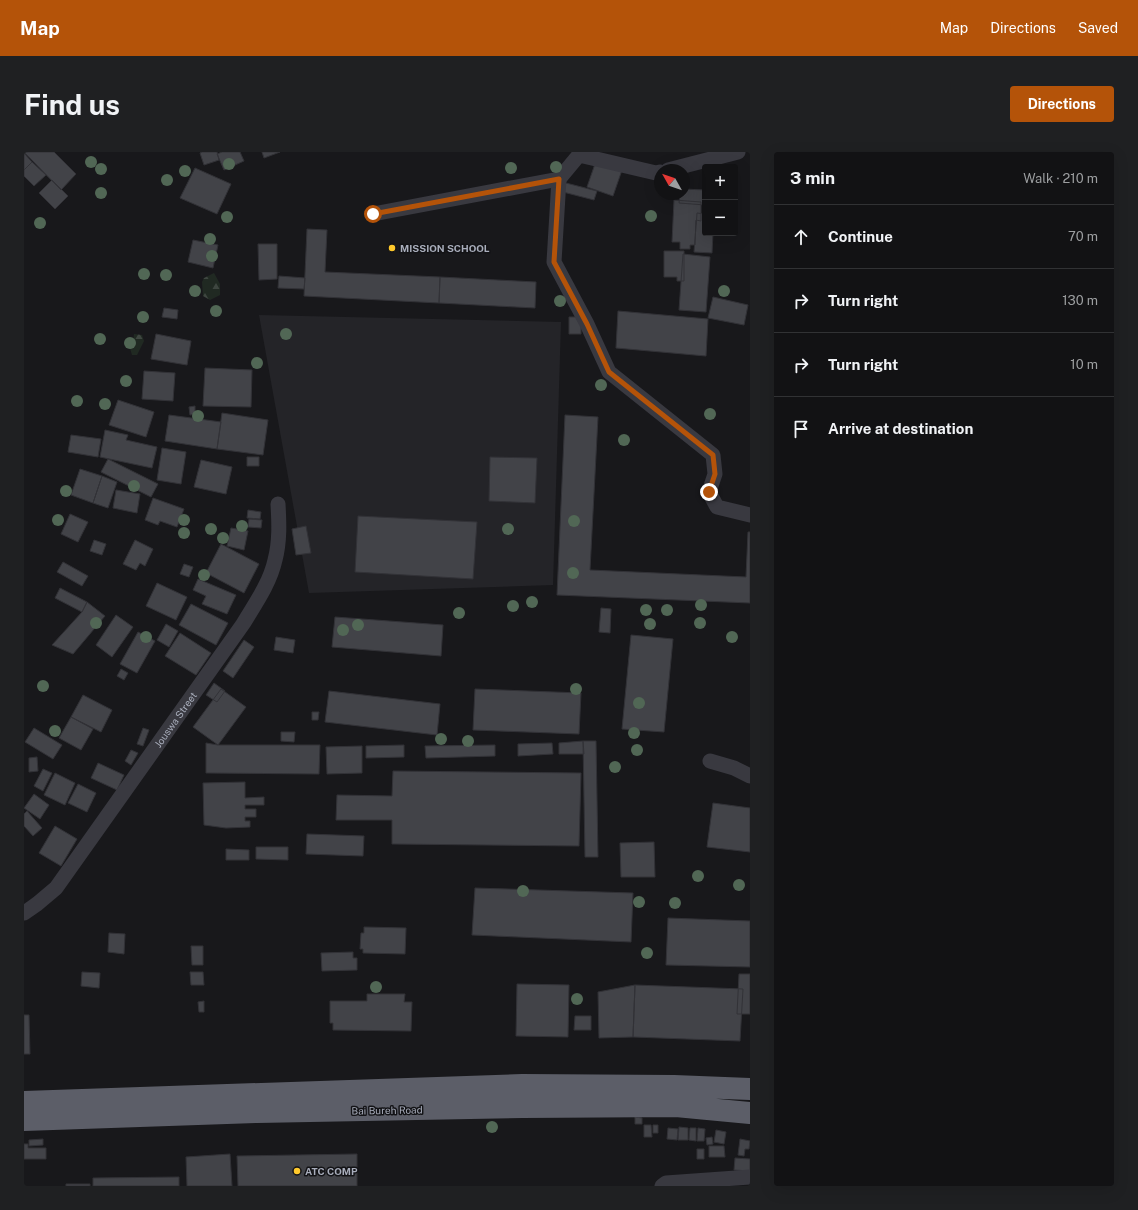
<!DOCTYPE html>
<html lang="en">
<head>
<meta charset="utf-8">
<style>
	:root { --surface:#121214; --page:#1f2022; --text:#f1f3f6; --muted:#9c9ea0; --line:#313234; --accent:#b45309 }
	body { margin:0; font-family:"Public Sans",sans-serif; background:var(--page); color:var(--text) }
	.controls { position:absolute; right:12px; top:12px; display:grid; overflow:hidden; border-radius:4px; box-shadow:0 4px 16px #0002 }
	.controls button { width:36px; height:36px; display:grid; place-items:center; padding:0; border:0; border-bottom:1px solid var(--line); background:var(--surface); color:var(--text); font:20px sans-serif }
	.compass { position:absolute; left:630px; top:12px; width:36px; height:36px; border-radius:50%; background:var(--surface); box-shadow:0 4px 16px #0002; rotate:310deg }
	.stop { position:absolute; width:12px; height:12px; margin:-9px; border:3px solid #b45309; border-radius:50%; background:#fff }
	.stop.end { background:#b45309; border-color:#fff; box-shadow:0 1px 4px #0008 }
	.list { margin:0; padding:0; list-style:none }
	h2 { display:flex; justify-content:space-between; align-items:center; height:52px; margin:0; padding:0 16px; font-size:17px }
	h2 small { font-size:13px; font-weight:400; color:var(--muted) }
	.list li { display:grid; grid-template-columns:26px 1fr auto; gap:12px; align-items:center; box-sizing:border-box; height:64px; padding:0 16px; border-top:1px solid var(--line) }
	.list b { display:block; font-size:15px; white-space:nowrap }
	.list em { font-size:13px; font-style:normal; color:var(--muted) }
	.icon { flex:none; width:22px; height:22px; fill:none; stroke:currentColor; stroke-width:2; stroke-linecap:round; stroke-linejoin:round }
	.map { position:relative; flex:none; width:726px; height:1034px; overflow:hidden; border-radius:4px }
	header { display:flex; align-items:center; gap:24px; box-sizing:border-box; height:56px; padding:0 20px; background:var(--accent); color:#fff }
	header strong { font-size:19px }
	nav { display:flex; gap:22px; margin-inline-start:auto; font-size:14px }
	.intro { display:flex; align-items:center; justify-content:space-between; box-sizing:border-box; height:96px; padding:0 24px }
	h1 { margin:0; font-size:28px }
	.button { padding:10px 18px; border-radius:4px; background:var(--accent); color:#fff; font-size:14px; font-weight:700 }
	main { display:flex; gap:24px; padding:0 24px }
	aside { flex:1; background:var(--surface); border-radius:4px; box-shadow:0 4px 16px #0002 }
	.map>svg:first-child { display:block }
	.built { fill:#242428 }
	.forest { fill:url(#forest-firs) }
	.building { fill:#424348; stroke:#323237 }
	.lines { fill:none; stroke-linecap:round; stroke-linejoin:round }
	.minor { stroke:#393940; stroke-width:15 }
	.trunk { stroke:#5c5e68; stroke-width:22 }
	.tree { fill:#516755 }
	.route { stroke:#b45309; stroke-width:5 }
	.poi-dot { fill:#ffc92c; stroke:#131316; stroke-width:1.5 }
	.labels { text-anchor:middle; dominant-baseline:central; stroke-width:3; stroke-linejoin:round; paint-order:stroke }
	.poi-label { font-size:10px; font-weight:bold; fill:#a9aebc; stroke:#131316; text-anchor:start }
	.street-label { font-size:10px; fill:#a9aebc; stroke:#131316 }
</style>
</head>
<body>
<header>
<strong>Map</strong>
<nav><a>Map</a><a>Directions</a><a>Saved</a></nav>
</header>
<div class="intro"><h1>Find us</h1><a class="button">Directions</a></div>
<main>
<div class="map">
<svg width="726" height="1034" viewBox="0 0 726 1034">
	<defs>
		<pattern id="forest-firs" width="22" height="20" patternUnits="userSpaceOnUse"><rect width="22" height="20" fill="#202922"/><path d="M5 1l3.5 6h-7zM16 11l3.5 6h-7z" fill="#3e4640"/></pattern>
	</defs>
	<rect width="100%" height="100%" fill="#18181b"/>
	<path class="built" d="M235,163l302,7 -8,263 -244,8z"/>
	<path class="forest" d="M190,121l6,11v11l-10,5 -7,-4 -1,-14 2,-4z
		M110,182l8,1 2,6 -7,14h-5l-2,-7 3,-5z"/>
	<path class="building" d="M0,0h30l22,22 -15,16z
		M178,0h15l2,8 -15,5 -4,-12z
		M198,0h18l4,9 -20,9 -7,-16z
		M238,0h18l-16,6z
		M0,1l8,9 -8,8z
		M572,9l26,9 -9,26 -26,-9z
		M8,10l14,13 -12,11 -10,-10v-6z
		M171,16l36,16 -14,30 -37,-16z
		M28,28l16,16 -13,13 -16,-16z
		M542,31l31,8 -3,9 -31,-8z
		M660,37l21,1v15l-26,-2 1,-9h4z
		M650,48l27,2v19l-5,-1 -1,25h-5v4h-10v-7h-8z
		M673,61l8,1v19h8l-1,20 -18,-1z
		M283,77l20,1 -2,42 115,5 -1,26 -135,-7z
		M169,88l25,5 -5,23 -25,-6z
		M234,92h19v35l-18,1z
		M640,99h20v30h-7v-4h-13z
		M659,102l27,3 -4,55 -27,-2z
		M255,124l26,2 -1,11 -26,-1z
		M416,125l96,5 -1,26 -96,-5z
		M689,145l35,8 -4,20 -36,-7z
		M140,156l14,2 -1,9 -15,-2z
		M594,159l90,8 -2,37 -90,-8z
		M545,165h12v17h-12z
		M132,182l35,7 -4,24 -36,-6z
		M181,216l47,2 -1,37 -48,-1z
		M120,219l31,2 -2,28 -31,-2z
		M94,248l36,12 -8,25 -37,-12z
		M171,254v8l-5,1 -1,-8z
		M198,261l46,7 -5,35 -46,-6z
		M145,263l52,7 -4,27 -52,-8z
		M541,263l33,2 -8,153 156,7 2,-45h2v71l-193,-8z
		M81,278l23,5 -2,5 31,7 -5,21 -52,-11z
		M47,283l30,4 -3,18 -30,-5z
		M138,296l24,4 -5,32 -24,-4z
		M223,305h12v9h-12z
		M466,305l47,1 -2,45 -46,-2z
		M84,307l50,25 -7,13 -50,-25z
		M177,308l31,7 -6,27 -32,-7z
		M56,317l22,7 -9,27 -22,-8z
		M78,324l15,6 -9,26 -15,-5z
		M92,338l24,4 -3,19 -24,-5z
		M129,346l31,11 -7,18 -17,-6 -2,4 -13,-5z
		M224,358l13,2 -1,7 -13,-1z
		M46,362l18,8 -10,20 -17,-8z
		M334,364l119,6 -4,57 -118,-7z
		M225,367l13,1 -1,8 -13,-1z
		M282,374l5,27 -15,2 -4,-26z
		M207,376l17,3 -4,19 -17,-4z
		M70,388l12,4 -4,11 -12,-4z
		M111,388l18,9 -8,17 -5,-3 -4,7 -13,-6z
		M197,392l38,20 -15,29 -38,-20z
		M39,410l25,14 -6,10 -25,-14z
		M160,412l9,3 -4,10 -9,-3z
		M174,427l38,16 -9,19 -25,-10 4,-8 -13,-6z
		M133,431l30,14 -11,23 -30,-14z
		M36,436l27,14 -5,10 -27,-14z
		M63,450l18,14 -32,38 -21,-9 30,-33z
		M167,452l37,19 -12,22 -37,-20z
		M577,456l10,1 -1,24 -11,-1z
		M92,463l17,12 -21,30 -16,-12z
		M311,465l108,8 -2,31 -109,-9z
		M142,472l12,7 -9,16 -12,-7z
		M114,480l17,9 -18,32 -17,-9z
		M156,481l31,20 -15,22 -31,-19z
		M607,483l42,4 -9,93 -42,-3z
		M252,485l19,3 -2,13 -19,-3z
		M220,488l10,7 -21,31 -10,-7z
		M97,517l7,4 -4,7 -7,-4z
		M190,531l11,8 -8,11 -11,-7z
		M197,537l25,18 -28,38 -25,-18z
		M451,537l106,4 -2,41 -106,-4z
		M305,539l111,13 -3,31 -112,-13z
		M59,543l29,15 -11,22 -30,-15z
		M288,560h7l-1,8h-6z
		M47,565l22,12 -12,21 -22,-12z
		M10,576l28,17 -9,14 -28,-17z
		M119,576l6,2 -6,16 -6,-2z
		M257,580h14l-1,10 -13,-1z
		M559,589l1,13h-25v-11z
		M559,589h13l2,116h-13z
		M182,591l12,2h102l-1,29 -113,-1z
		M528,591l1,11 -35,2v-12z
		M380,593v12l-38,1v-12z
		M471,593v11l-69,2 -1,-12z
		M338,594v27l-35,1 -1,-27z
		M107,598l7,3 -7,12 -6,-4z
		M13,605l1,14 -9,1v-14z
		M74,611l26,12 -7,15 -26,-12z
		M19,617l9,4 -9,18 -9,-5z
		M369,619l188,2 -2,73 -187,-2v-24h-56l1,-25 55,1z
		M31,621l20,10 -10,22 -21,-10z
		M221,630v16l19,-1v8h-19v4h11v8h-11v4h5v6l-24,1 -22,-3 -1,-42z
		M54,632l18,9 -9,19 -19,-9z
		M10,642l15,11 -9,14 -16,-11z
		M689,651l37,5v44l-43,-5z
		M3,659l15,17 -9,8 -9,-10v-12z
		M31,674l22,13 -16,27 -22,-13z
		M283,682l57,2 -1,20 -57,-2z
		M630,690l1,35h-34l-1,-34z
		M232,695h32v13l-32,-1z
		M202,697l23,1v10h-23z
		M451,736l158,5 -2,49 -159,-7z
		M644,766l82,3v46l-84,-2z
		M340,775l42,1 -1,26 -42,-1v-4h-3l1,-16h3z
		M85,781l16,1 -1,20 -16,-2z
		M167,794h12v19h-11z
		M329,800v6h4v12l-35,1 -1,-18z
		M58,820l18,1 -1,15 -18,-2z
		M166,820h13l1,13h-13z
		M715,822h11v40h-13z
		M493,832l52,1 -1,52 -52,-1z
		M611,833l-2,52 -34,1 -1,-46z
		M611,833l108,4 -3,52 -107,-4z
		M343,842h38l-1,8h8l-1,29 -78,-1v-7h-3v-22h37z
		M180,849v11h-5l-1,-10z
		M0,863h5l1,39h-6z
		M551,864h16v14h-17z
		M611,965l7,1v6h-7z
		M620,973h7l1,12h-8z
		M629,973h5v8h-5z
		M655,975l9,1v12h-10z
		M644,976l10,1 -1,11 -10,-1z
		M666,976h6v13l-7,-1z
		M674,976l7,1 -1,12h-7z
		M692,978l10,2 -2,12 -10,-2z
		M688,985l1,7 -6,1 -1,-7z
		M19,987v6l-14,1v-6z
		M716,987l10,2 -1,8h-4l-1,7 -6,-1z
		M0,992h4v4h18v11h-22z
		M685,994h15l1,11h-16z
		M673,997h7v10h-7z
		M206,1002l2,32h-45l-1,-29z
		M333,1002v32h-119l-1,-30z
		M711,1006l15,1v12l-16,-1z
		M155,1025v9h-86v-8z
		M42,1032h24v2h-24z"/>
	<g class="lines">
		<g class="minor">
			<path d="M644,18l70,-18"/>
			<path d="M535,27l-5,83 33,62 22,48 104,83 2,19 -6,18 8,15 33,8"/>
			<path d="M349,62l186,-35 20,-24 77,18 4,-1"/>
			<path d="M686,609l24,7 16,8"/>
			<path id="s1" d="M0,761l13,-9 19,-16 187,-264c12,-20 27,-41 32,-64 5,-19 4,-38 3,-56"/>
			<path d="M638,1034l4,-3 84,-6"/>
		</g>
		<path class="trunk" d="M0,950l498,-17 152,1 76,3
			M0,968l233,-8 265,-5 154,-1 74,7"/>
	</g>
	<g class="tree">
		<circle cx="67" cy="10" r="6"/>
		<circle cx="205" cy="12" r="6"/>
		<circle cx="532" cy="15" r="6"/>
		<circle cx="487" cy="16" r="6"/>
		<circle cx="77" cy="17" r="6"/>
		<circle cx="161" cy="19" r="6"/>
		<circle cx="143" cy="28" r="6"/>
		<circle cx="77" cy="41" r="6"/>
		<circle cx="627" cy="64" r="6"/>
		<circle cx="203" cy="65" r="6"/>
		<circle cx="16" cy="71" r="6"/>
		<circle cx="186" cy="87" r="6"/>
		<circle cx="188" cy="104" r="6"/>
		<circle cx="120" cy="122" r="6"/>
		<circle cx="142" cy="123" r="6"/>
		<circle cx="171" cy="139" r="6"/>
		<circle cx="700" cy="139" r="6"/>
		<circle cx="536" cy="149" r="6"/>
		<circle cx="192" cy="159" r="6"/>
		<circle cx="119" cy="165" r="6"/>
		<circle cx="262" cy="182" r="6"/>
		<circle cx="76" cy="187" r="6"/>
		<circle cx="106" cy="191" r="6"/>
		<circle cx="233" cy="211" r="6"/>
		<circle cx="102" cy="229" r="6"/>
		<circle cx="577" cy="233" r="6"/>
		<circle cx="53" cy="249" r="6"/>
		<circle cx="81" cy="252" r="6"/>
		<circle cx="686" cy="262" r="6"/>
		<circle cx="174" cy="264" r="6"/>
		<circle cx="600" cy="288" r="6"/>
		<circle cx="110" cy="334" r="6"/>
		<circle cx="42" cy="339" r="6"/>
		<circle cx="34" cy="368" r="6"/>
		<circle cx="160" cy="368" r="6"/>
		<circle cx="550" cy="369" r="6"/>
		<circle cx="218" cy="374" r="6"/>
		<circle cx="187" cy="377" r="6"/>
		<circle cx="484" cy="377" r="6"/>
		<circle cx="160" cy="381" r="6"/>
		<circle cx="199" cy="386" r="6"/>
		<circle cx="549" cy="421" r="6"/>
		<circle cx="180" cy="423" r="6"/>
		<circle cx="508" cy="450" r="6"/>
		<circle cx="677" cy="453" r="6"/>
		<circle cx="489" cy="454" r="6"/>
		<circle cx="622" cy="458" r="6"/>
		<circle cx="643" cy="458" r="6"/>
		<circle cx="435" cy="461" r="6"/>
		<circle cx="72" cy="471" r="6"/>
		<circle cx="676" cy="471" r="6"/>
		<circle cx="626" cy="472" r="6"/>
		<circle cx="334" cy="473" r="6"/>
		<circle cx="319" cy="478" r="6"/>
		<circle cx="122" cy="485" r="6"/>
		<circle cx="708" cy="485" r="6"/>
		<circle cx="19" cy="534" r="6"/>
		<circle cx="552" cy="537" r="6"/>
		<circle cx="615" cy="551" r="6"/>
		<circle cx="31" cy="579" r="6"/>
		<circle cx="610" cy="581" r="6"/>
		<circle cx="417" cy="587" r="6"/>
		<circle cx="444" cy="589" r="6"/>
		<circle cx="613" cy="598" r="6"/>
		<circle cx="591" cy="615" r="6"/>
		<circle cx="674" cy="724" r="6"/>
		<circle cx="715" cy="733" r="6"/>
		<circle cx="499" cy="739" r="6"/>
		<circle cx="615" cy="750" r="6"/>
		<circle cx="651" cy="751" r="6"/>
		<circle cx="623" cy="801" r="6"/>
		<circle cx="352" cy="835" r="6"/>
		<circle cx="553" cy="847" r="6"/>
		<circle cx="468" cy="975" r="6"/>
	</g>
	<g class="lines">
		<path class="route" d="M349,62l186,-35 -5,83 33,62 22,48 104,83 2,19 -6,18"/>
	</g>
	<g class="poi-dot">
		<circle cx="368" cy="96" r="4"/>
		<circle cx="273" cy="1019" r="4"/>
	</g>
	<g class="labels">
		<g class="poi-label">
			<text x="376" y="96">MISSION SCHOOL</text>
			<text x="281" y="1019">ATC COMP</text>
		</g>
		<g class="street-label">
			<text stroke="none"><textPath href="#s1" startOffset="247">Jouswa Street</textPath></text>
			<text transform="translate(363 958) rotate(-1)">Bai Bureh Road</text>
		</g>
	</g>
</svg>
<div class="controls">
<button>+</button>
<button>−</button>
</div>
<svg class="compass" viewBox="-18 -18 36 36"><path d="M0-13l5 13h-10z" fill="#e53935"/><path d="M0 13l5-13h-10z" fill="#9c9ea0"/></svg>
<div class="stop" style="left:349px;top:62px"></div>
<div class="stop end" style="left:685px;top:340px"></div>
</div>
<aside>
<h2>3 min<small>Walk · 210 m</small></h2>
<ul class="list">
<li><svg class="icon" aria-label="ahead" viewBox="0 0 24 24"><path d="M12 20V5M6 11l6-6 6 6"/></svg><div><b>Continue</b></div><em>70 m</em></li>
<li><svg class="icon" aria-label="right" viewBox="0 0 24 24"><path d="M7 20v-9h11M14 6l5 5-5 5"/></svg><div><b>Turn right</b></div><em>130 m</em></li>
<li><svg class="icon" aria-label="right" viewBox="0 0 24 24"><path d="M7 20v-9h11M14 6l5 5-5 5"/></svg><div><b>Turn right</b></div><em>10 m</em></li>
<li><svg class="icon" aria-label="arrive" viewBox="0 0 24 24"><path d="M6 21V4h12l-3 4 3 4H6"/></svg><div><b>Arrive at destination</b></div></li>
</ul>
</aside>
</main>
</body>
</html>
